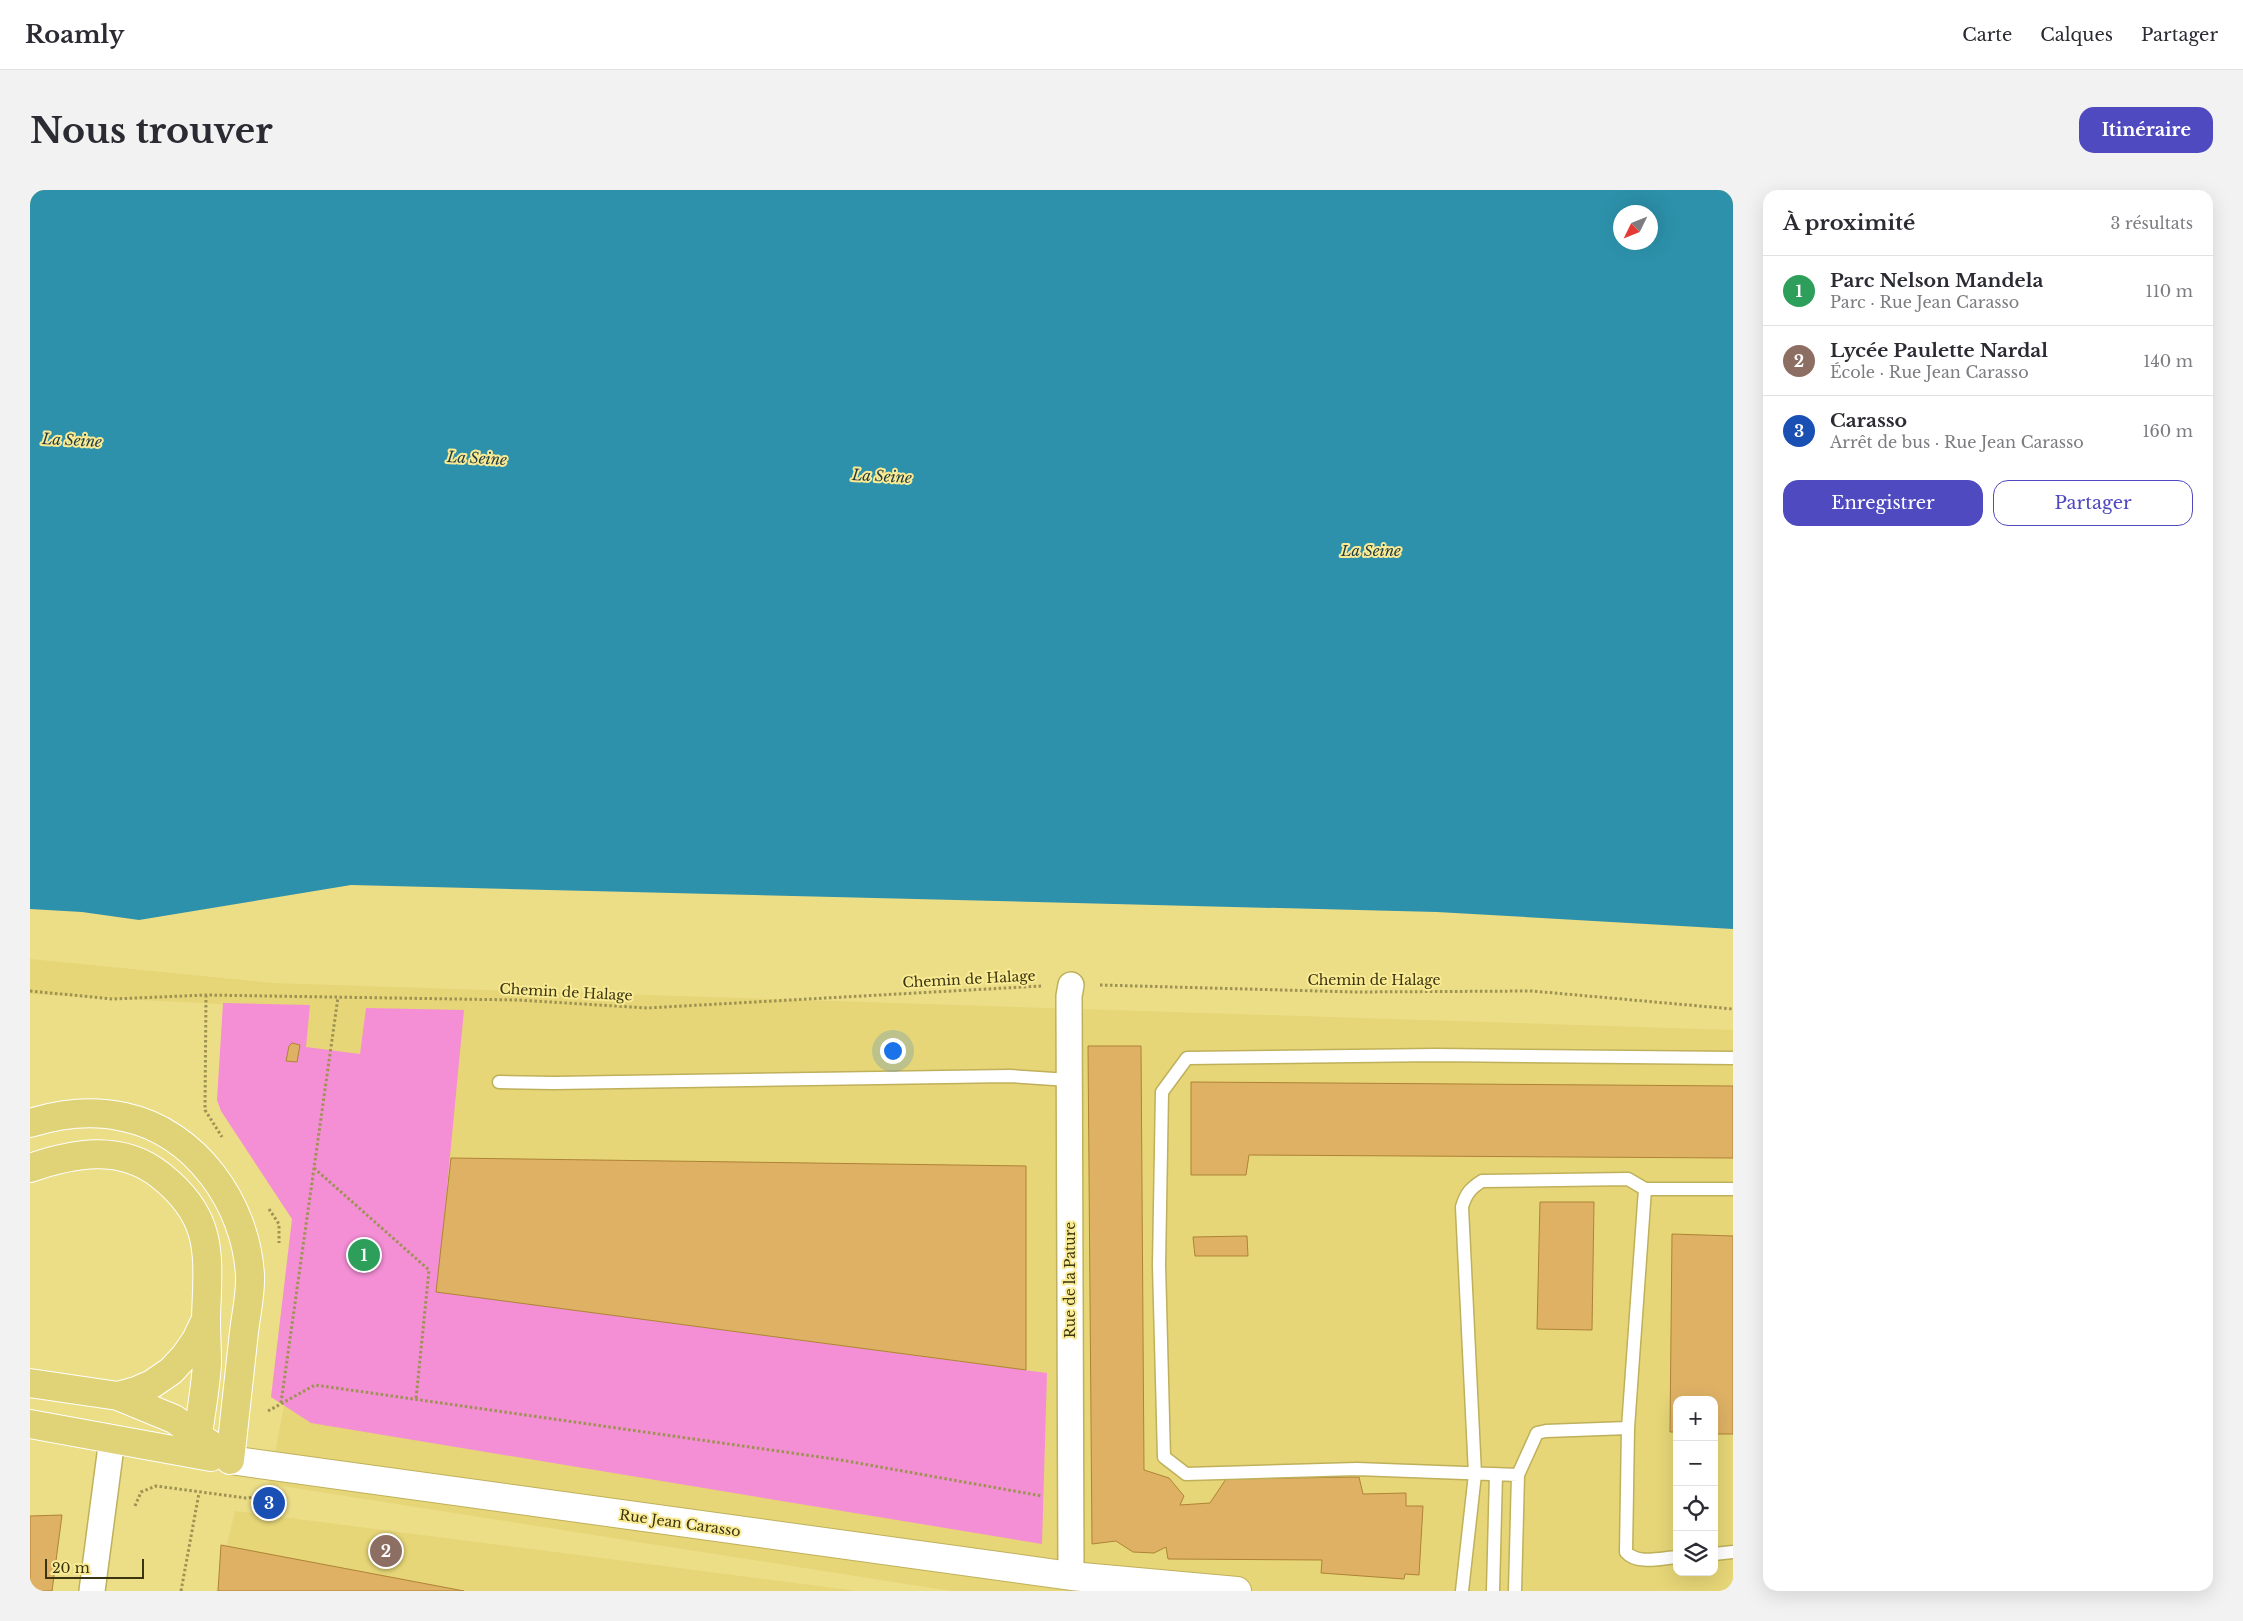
<!DOCTYPE html>
<html lang="fr">
<head>
<meta charset="utf-8">
<style>
	:root { --surface:#fff; --page:#f2f2f3; --text:#2b2b33; --muted:#7c7c81; --line:#e1e1e2; --accent:#504ac1 }
	body { margin:0; font-family:"Libre Baskerville",serif; background:var(--page); color:var(--text) }
	.controls { position:absolute; right:15px; bottom:15px; display:grid; overflow:hidden; border-radius:10px; box-shadow:0 5px 20px #0002 }
	.controls button { width:45px; height:45px; display:grid; place-items:center; padding:0; border:0; border-bottom:1px solid var(--line); background:var(--surface); color:var(--text); font:25px sans-serif }
	.compass { position:absolute; left:1583px; top:15px; width:45px; height:45px; border-radius:50%; background:var(--surface); box-shadow:0 5px 20px #0002; rotate:227deg }
	.scale { position:absolute; left:15px; bottom:12px; width:99px; box-sizing:border-box; padding-left:5px; border:2px solid #3a3410; border-top:0; font-size:14px; line-height:18px; white-space:nowrap; color:#3a3410; -webkit-text-stroke:4px #f9ea94; paint-order:stroke }
	.you { position:absolute; left:862px; top:860px; width:18px; height:18px; margin:-12px; border:4px solid #fff; border-radius:50%; background:#1a73e8; box-shadow:0 0 0 8px #1a73e833 }
	.badge { display:grid; place-items:center; width:32px; height:32px; border-radius:50%; background:var(--accent); color:#fff; font-size:16px; font-weight:700 }
	.pin { position:absolute; translate:-50% -50%; border:2px solid #fff; box-shadow:0 1px 5px #0006 }
	.list { margin:0; padding:0; list-style:none }
	h2 { display:flex; justify-content:space-between; align-items:center; height:65px; margin:0; padding:0 20px; font-size:21px }
	h2 small { font-size:16px; font-weight:400; color:var(--muted) }
	.list li { display:grid; grid-template-columns:32px 1fr auto; gap:15px; align-items:center; box-sizing:border-box; height:70px; padding:0 20px; border-top:1px solid var(--line) }
	.list b { display:block; font-size:19px; white-space:nowrap }
	.list p { margin:0; font-size:16px; white-space:nowrap; color:var(--muted) }
	.list em { font-size:16px; font-style:normal; color:var(--muted) }
	.actions { display:flex; gap:10px; padding:15px 20px }
	.actions a { flex:1; padding:11px 0; border:1px solid var(--accent); border-radius:15px; text-align:center; font-size:18px; color:var(--accent) }
	.actions .main { background:var(--accent); color:#fff }
	.icon { flex:none; width:28px; height:28px; fill:none; stroke:currentColor; stroke-width:2; stroke-linecap:round; stroke-linejoin:round }
	.map { position:relative; flex:none; width:1703px; height:1401px; overflow:hidden; border-radius:15px }
	header { display:flex; align-items:center; gap:30px; box-sizing:border-box; height:70px; padding:0 25px; background:var(--surface); border-bottom:1px solid var(--line) }
	header strong { font-size:24px }
	nav { display:flex; gap:28px; margin-inline-start:auto; font-size:18px }
	.intro { display:flex; align-items:center; justify-content:space-between; box-sizing:border-box; height:120px; padding:0 30px }
	h1 { margin:0; font-size:35px }
	.button { padding:12px 22px; border-radius:15px; background:var(--accent); color:#fff; font-size:18px; font-weight:700 }
	main { display:flex; gap:30px; padding:0 30px }
	aside { flex:1; background:var(--surface); border-radius:15px; box-shadow:0 5px 20px #0002 }
	.map>svg:first-child { display:block }
	.built { fill:#e6d677; fill-rule:evenodd }
	.green { fill:#f48ed5 }
	.water { fill:#2d91ab; fill-rule:evenodd }
	.building { fill:#deb165; stroke:#ae8336 }
	.lines { fill:none; stroke-linecap:round; stroke-linejoin:round }
	.service-casing { stroke:#bfb05b; stroke-width:15 }
	.minor-casing { stroke:#bfb05b; stroke-width:28 }
	.tertiary-casing { stroke:#bfb05b; stroke-width:30 }
	.primary-casing { stroke:#fff; stroke-width:30 }
	.path { stroke:#9d9252; stroke-width:3; stroke-dasharray:2.5 2.5; stroke-linecap:butt }
	.service { stroke:#fff; stroke-width:12 }
	.minor { stroke:#fff; stroke-width:25 }
	.tertiary { stroke:#fff; stroke-width:28 }
	.primary { stroke:#e0d377; stroke-width:28 }
	.labels { text-anchor:middle; dominant-baseline:central; stroke-width:4; stroke-linejoin:round; paint-order:stroke }
	.street-label { font-size:14px; fill:#3a3410; stroke:#f9ea94 }
	.water-label { font-size:15px; font-style:italic; fill:#203d46; stroke:#f9ea94 }
</style>
</head>
<body>
<header>
<strong>Roamly</strong>
<nav><a>Carte</a><a>Calques</a><a>Partager</a></nav>
</header>
<div class="intro"><h1>Nous trouver</h1><a class="button">Itinéraire</a></div>
<main>
<div class="map">
<svg width="1703" height="1401" viewBox="0 0 1703 1401">
	<rect width="100%" height="100%" fill="#ecdd87"/>
	<path class="built" d="M0,769l243,24 1460,47v561h-782l-682,-107 29,-150 -2,-326 -266,-14zM1647,1210h37v172h-37z
		M205,1321l622,80h-641z"/>
	<path class="green" d="M193,813l87,2 -4,42 54,7 6,-46 98,2 -27,282 610,81 -5,171 -731,-121 -40,-26 21,-178 -71,-108 -4,-11z"/>
	<path class="water" d="M0,0h1703v739l-296,-17 -1086,-27 -212,35 -57,-8 -52,-3zM1590,22h30v30h-30z"/>
	<path class="building" d="M262,853l8,2 -3,17 -11,-1 3,-15z
		M1058,856h53l3,424 25,8 15,18 -4,9 30,-2 16,-24 133,-2 4,17 43,-1v13h17l-4,69 -14,-1 -1,5 -83,-6 1,-13 -154,-1 -2,-12 -12,6 -21,-1 -17,-11 -24,3z
		M1161,892l542,4v72l-484,-3 -3,20h-55z
		M421,968l575,8v204l-590,-78z
		M1510,1012h54l-2,128 -55,-1z
		M1642,1044l61,2v198h-19v-34h-37v32h-7z
		M1217,1046l1,20h-53l-2,-19z
		M32,1325l-10,76h-22v-75z
		M191,1355l243,46h-246z"/>
	<g class="lines">
		<g class="service-casing">
			<path id="service" d="M469,892l55,1 456,-7 59,4
				M1615,999h88
				M1598,1238l-2,124c11,13 35,6 51,5
				M1488,1285l-161,-6 -171,5 -22,-17 -5,-192 3,-173 25,-34 250,-3 296,3
				M1684,1364l19,-2
				M1432,1401l13,-117 -13,-267c4,-14 9,-19 20,-26l146,-2 17,10 -17,239 -82,3 -9,2 -19,42 -3,116
				M1463,1401l3,-117"/>
		</g>
		<g class="minor-casing">
			<path id="minor" d="M1041,795l-2,11 2,580
				M62,1401l20,-152"/>
		</g>
		<g class="tertiary-casing">
			<path id="tertiary" d="M200,1270l841,116 166,15"/>
		</g>
		<g class="primary-casing">
			<path id="primary" d="M0,933c29,-9 63,-13 94,-6 72,15 122,87 126,158 1,18 -4,39 -6,57 -5,43 -9,85 -14,128
				M0,978c43,-15 91,-24 130,7 55,43 48,81 46,143 0,15 1,31 1,46 -2,30 -8,60 -12,90
				M0,1193l88,13 18,-5 16,-7 19,-13 14,-15 11,-16 10,-21
				M88,1206l56,23 37,26
				M0,1234l181,33"/>
		</g>
		<path class="path" d="M1070,795l255,7 177,-1 201,18
			M0,801l83,8 93,-4 312,5 129,8 394,-22
			M176,805l-1,115 17,27
			M284,978l115,102 -13,129
			M239,1019l10,15v19
			M251,1213l57,-406
			M238,1221l47,-26 526,75 201,36
			M105,1316l6,-14 15,-6 90,12 9,-1v-2
			M151,1401l18,-98"/>
		<use href="#service" class="service"/>
		<use href="#minor" class="minor"/>
		<use href="#tertiary" class="tertiary"/>
		<use href="#primary" class="primary"/>
	</g>
	<g class="labels">
		<g class="street-label">
			<text transform="translate(939 789) rotate(-3)">Chemin de Halage</text>
			<text x="1344" y="790">Chemin de Halage</text>
			<text transform="translate(536 802) rotate(3)">Chemin de Halage</text>
			<text transform="translate(1040 1090) rotate(-90)">Rue de la Pature</text>
			<text transform="translate(650 1333) rotate(8)">Rue Jean Carasso</text>
		</g>
		<g class="water-label">
			<text transform="translate(42 250) rotate(3)">La Seine</text>
			<text transform="translate(447 268) rotate(3)">La Seine</text>
			<text transform="translate(852 286) rotate(3)">La Seine</text>
			<text x="1341" y="360">La Seine</text>
		</g>
	</g>
</svg>
<div class="controls">
<button>+</button>
<button>−</button>
<button><svg class="icon" aria-label="locate" viewBox="0 0 24 24"><circle cx="12" cy="12" r="6"/><path d="M12 2v4M12 18v4M2 12h4M18 12h4"/></svg></button>
<button><svg class="icon" aria-label="layers" viewBox="0 0 24 24"><path d="M12 4l9 5-9 5-9-5zM3 14l9 5 9-5"/></svg></button>
</div>
<svg class="compass" viewBox="-18 -18 36 36"><path d="M0-13l5 13h-10z" fill="#e53935"/><path d="M0 13l5-13h-10z" fill="#7c7c81"/></svg>
<div class="scale">20 m</div>
<div class="you"></div>
<div class="pin badge" style="left:334px;top:1065px;background:#2e9e5b">1</div>
<div class="pin badge" style="left:356px;top:1361px;background:#8d6e63">2</div>
<div class="pin badge" style="left:239px;top:1313px;background:#1a4fb4">3</div>
</div>
<aside>
<h2>À proximité<small>3 résultats</small></h2>
<ul class="list">
<li><span class="badge" style="background:#2e9e5b">1</span><div><b>Parc Nelson Mandela</b><p>Parc · Rue Jean Carasso</p></div><em>110 m</em></li>
<li><span class="badge" style="background:#8d6e63">2</span><div><b>Lycée Paulette Nardal</b><p>École · Rue Jean Carasso</p></div><em>140 m</em></li>
<li><span class="badge" style="background:#1a4fb4">3</span><div><b>Carasso</b><p>Arrêt de bus · Rue Jean Carasso</p></div><em>160 m</em></li>
</ul>
<div class="actions"><a class="main">Enregistrer</a><a>Partager</a></div>
</aside>
</main>
</body>
</html>
